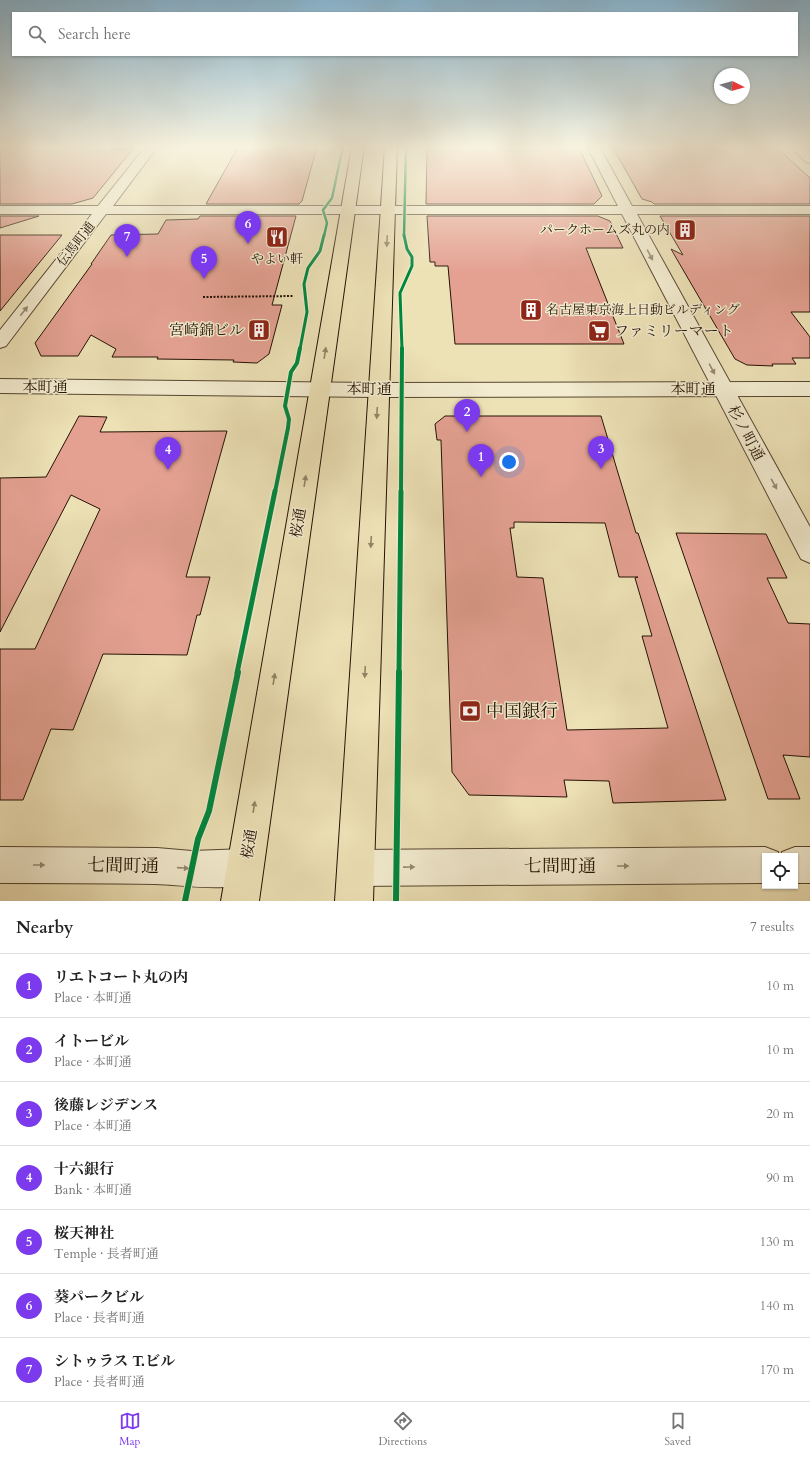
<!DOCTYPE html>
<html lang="en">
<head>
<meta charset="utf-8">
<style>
	:root { --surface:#fff; --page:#f2f2f2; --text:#222; --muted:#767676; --line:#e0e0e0; --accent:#7c3aed }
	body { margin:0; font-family:Cardo,"Noto Serif JP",serif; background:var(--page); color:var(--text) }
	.controls { position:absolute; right:12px; bottom:12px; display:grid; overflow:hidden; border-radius:0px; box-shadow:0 1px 3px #0004 }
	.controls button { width:36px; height:36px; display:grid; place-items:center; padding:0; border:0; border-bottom:1px solid var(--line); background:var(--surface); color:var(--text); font:20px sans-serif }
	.compass { position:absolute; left:714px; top:68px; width:36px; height:36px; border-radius:50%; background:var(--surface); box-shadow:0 1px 3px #0004; rotate:95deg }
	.you { position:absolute; left:509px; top:462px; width:14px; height:14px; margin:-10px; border:3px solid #fff; border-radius:50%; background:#1a73e8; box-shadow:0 0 0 6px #1a73e833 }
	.badge { display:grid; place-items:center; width:26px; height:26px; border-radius:50%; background:var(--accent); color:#fff; font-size:13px; font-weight:700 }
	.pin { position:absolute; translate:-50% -33px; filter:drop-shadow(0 1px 2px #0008) }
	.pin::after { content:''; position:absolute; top:21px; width:14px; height:12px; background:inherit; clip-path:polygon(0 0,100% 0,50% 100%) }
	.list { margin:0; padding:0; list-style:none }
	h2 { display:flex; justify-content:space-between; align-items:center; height:52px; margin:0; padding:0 16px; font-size:17px }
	h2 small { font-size:13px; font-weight:400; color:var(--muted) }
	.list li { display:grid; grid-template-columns:26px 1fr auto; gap:12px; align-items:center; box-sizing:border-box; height:64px; padding:0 16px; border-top:1px solid var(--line) }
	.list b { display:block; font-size:15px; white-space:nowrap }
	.list p { margin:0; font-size:13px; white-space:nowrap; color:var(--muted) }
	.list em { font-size:13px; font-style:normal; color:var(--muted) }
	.icon { flex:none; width:22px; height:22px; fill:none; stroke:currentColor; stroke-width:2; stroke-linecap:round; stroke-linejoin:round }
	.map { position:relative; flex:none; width:810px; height:901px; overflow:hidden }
	.search { position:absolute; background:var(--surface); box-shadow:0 1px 3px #0004; left:12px; right:12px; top:12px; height:44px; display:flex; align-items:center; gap:10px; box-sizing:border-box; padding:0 14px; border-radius:0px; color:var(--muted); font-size:15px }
	.sheet { height:500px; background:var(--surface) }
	nav { display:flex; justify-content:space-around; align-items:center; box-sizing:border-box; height:56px; border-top:1px solid var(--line); background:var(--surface); font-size:11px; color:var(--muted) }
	nav a { display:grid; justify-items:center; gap:2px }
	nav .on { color:var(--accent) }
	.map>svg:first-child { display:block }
	.building { fill:#e4a192; stroke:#241203; fill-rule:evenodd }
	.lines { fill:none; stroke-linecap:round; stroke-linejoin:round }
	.minor-casing { stroke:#564630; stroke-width:2 }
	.tertiary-casing { stroke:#564630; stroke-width:2 }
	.trunk-casing { stroke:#241203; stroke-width:2 }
	.path { stroke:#241203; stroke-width:2; stroke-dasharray:2 1.5; stroke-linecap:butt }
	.minor { fill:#f3ecd0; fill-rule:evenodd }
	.tertiary { fill:#f3ecd0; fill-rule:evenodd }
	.trunk { fill:#ede1b6; fill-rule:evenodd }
	.cycleway-far4-casing { stroke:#f3ecd0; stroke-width:4 }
	.cycleway-far3-casing { stroke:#f3ecd0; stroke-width:5 }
	.cycleway-far2-casing { stroke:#f3ecd0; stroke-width:6 }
	.cycleway-far1-casing { stroke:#f3ecd0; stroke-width:8 }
	.cycleway-casing { stroke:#f3ecd0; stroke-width:8 }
	.cycleway-far4 { stroke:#00873e; stroke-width:2.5 }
	.cycleway-far3 { stroke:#00873e; stroke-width:3 }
	.cycleway-far2 { stroke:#00873e; stroke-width:4 }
	.cycleway-far1 { stroke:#00873e; stroke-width:5 }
	.cycleway { stroke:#00873e; stroke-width:6 }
	.oneway { fill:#938465 }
	.oneway2 { fill:#968a74 }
	.labels { text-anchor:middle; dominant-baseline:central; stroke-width:3; stroke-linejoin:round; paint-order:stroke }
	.far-poi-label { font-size:13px; fill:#241203; stroke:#f3ecd0; text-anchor:end }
	.far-street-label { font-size:13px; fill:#241203; stroke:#f3ecd0 }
	.poi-label { font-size:15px; fill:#241203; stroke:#f3ecd0; text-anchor:end }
	.street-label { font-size:15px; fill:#241203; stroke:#f3ecd0 }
	.near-poi-label { font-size:18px; fill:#241203; stroke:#f3ecd0; text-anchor:start }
	.near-street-label { font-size:18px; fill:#241203; stroke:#f3ecd0 }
</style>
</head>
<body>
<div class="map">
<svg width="810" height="901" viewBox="0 0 810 901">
	<rect width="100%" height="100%" fill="#ede1b6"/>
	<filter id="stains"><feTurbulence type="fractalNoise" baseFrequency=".005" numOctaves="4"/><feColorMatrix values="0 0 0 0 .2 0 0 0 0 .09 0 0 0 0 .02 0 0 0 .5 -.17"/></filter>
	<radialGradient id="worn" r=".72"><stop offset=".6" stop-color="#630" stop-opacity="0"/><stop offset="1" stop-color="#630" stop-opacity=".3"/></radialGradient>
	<path class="building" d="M0,146h115l-2,3h20l-40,49 -21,6h-72z
		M427,146h151l24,50 -8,8h-168z
		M612,146h163l35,32v26h-156l-2,-2 -10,-3z
		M238,147h79l-15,54 -3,3h-93z
		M0,216h39l-39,12z
		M200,216h96l-24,89h10l-13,49 -12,9 -24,-1 1,-2 -77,-1 1,-2h-46l4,-8 -25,-14 -13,21h-37l-6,-13 57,-79h-1l20,-29 47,-1 8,-14 32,-1z
		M427,216h171l12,5 13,27h-37l38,96h-169l-7,-78h-13v-4h-5z
		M660,216h150v96h-19l19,25v21h-18l4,6h-24l1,2 -26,-1 -12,-6 -60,-103 -4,-7 12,6z
		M0,235h62l-62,76z
		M79,416l28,1 -7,15 127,-1 -41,146h24l-10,38h-3l-10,40 -84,-1 -30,76 -22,-1 -28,71h-23v-151h35l65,-140 -29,-14 -71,137v-154l46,-1z
		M445,416h156l35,117h2l88,267 -113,3 -4,-22 -45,-1 3,17 -98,-2 -17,-23 -11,-332h-4l-2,-16zM514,522l91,1 14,54h19l-3,1 17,58h-10l26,92 -101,2 -24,-152 -26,-1 -7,-49h4z
		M676,533l90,1 21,44h-20l21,45 22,1v133l-27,-2 17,44h-32z"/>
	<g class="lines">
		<g class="minor-casing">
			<path id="minor" d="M146,146h12l-45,60h505l-31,-60h12l33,60h178v8h-173l173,313v36l-9,-4 -179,-345h-516l-100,132 -6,2v-18l92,-116h-92v-8h98z
				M790,146h13l7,7v10l-4,-1z
				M0,847l157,1 35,3 53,-2 13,5 5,13 -5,13c-32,13 -69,5 -103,4 -51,-1 -103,-1 -155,-1z
				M765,847l13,5 1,4h-14v27l-409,3 -13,-5 -5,-13 5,-13 13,-5z
				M795,847h15v36h-15v-27h-14l1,-4z"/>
		</g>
		<g class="tertiary-casing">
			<path id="tertiary" d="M0,379l378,4 432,-1v14l-432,1 -378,-4z"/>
		</g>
		<g class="trunk-casing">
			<path id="trunk" d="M352,146h12l-105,755h-38z
				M385,146h12l-24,755h-38z"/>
		</g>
		<path class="path" d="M203,297l91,-1"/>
		<use href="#minor" class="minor"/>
		<use href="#tertiary" class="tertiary"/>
		<use href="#trunk" class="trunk"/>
		<g class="cycleway-far4-casing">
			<path id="cycleway-far4" d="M324,236l3,-13 -4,-13 9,-12 11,-52
				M404,236l2,-90"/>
		</g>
		<g class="cycleway-far3-casing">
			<path id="cycleway-far3" d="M300,349l7,-37 -3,-28 4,-16 12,-17 4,-16
				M402,349l-2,-56 12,-27v-9l-5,-8 -3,-14"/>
		</g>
		<g class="cycleway-far2-casing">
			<path id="cycleway-far2" d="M275,492l13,-64 1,-9 -4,-13 6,-34 6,-9 3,-15
				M401,492l1,-144"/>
		</g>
		<g class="cycleway-far1-casing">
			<path id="cycleway-far1" d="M237,673l38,-182
				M399,673l2,-182"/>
		</g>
		<g class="cycleway-casing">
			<path id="cycleway" d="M185,901l13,-62 11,-28 29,-139
				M396,901l3,-229"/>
		</g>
		<use href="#cycleway-far4" class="cycleway-far4"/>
		<use href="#cycleway-far3" class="cycleway-far3"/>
		<use href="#cycleway-far2" class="cycleway-far2"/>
		<use href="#cycleway-far1" class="cycleway-far1"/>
		<use href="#cycleway" class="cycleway"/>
	</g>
	<defs><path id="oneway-solid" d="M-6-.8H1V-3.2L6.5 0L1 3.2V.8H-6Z"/></defs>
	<g class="oneway">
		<use href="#oneway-solid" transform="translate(387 241) rotate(93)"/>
		<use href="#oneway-solid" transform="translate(325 353) rotate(-81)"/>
		<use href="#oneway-solid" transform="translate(377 413) rotate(93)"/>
		<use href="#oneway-solid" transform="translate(305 481) rotate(-81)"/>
		<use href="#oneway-solid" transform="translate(371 542) rotate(93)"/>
		<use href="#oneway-solid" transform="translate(365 672) rotate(93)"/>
		<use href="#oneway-solid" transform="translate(274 679) rotate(-81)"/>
		<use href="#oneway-solid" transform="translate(254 807) rotate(-81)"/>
	</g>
	<g class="oneway2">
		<use href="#oneway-solid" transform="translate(650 255) rotate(62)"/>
		<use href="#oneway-solid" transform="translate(24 311) rotate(-52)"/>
		<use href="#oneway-solid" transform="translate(712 369) rotate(62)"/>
		<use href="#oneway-solid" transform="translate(774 484) rotate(61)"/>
		<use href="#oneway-solid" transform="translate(39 865)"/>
		<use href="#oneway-solid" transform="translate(623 866)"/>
		<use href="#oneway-solid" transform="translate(409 867) rotate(-1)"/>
		<use href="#oneway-solid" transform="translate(183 868) rotate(4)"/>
	</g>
	<linearGradient id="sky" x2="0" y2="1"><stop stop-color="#89b7d3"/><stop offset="0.54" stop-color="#f7f2de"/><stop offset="1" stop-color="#f7f2de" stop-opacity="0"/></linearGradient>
	<rect width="810" height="272" fill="url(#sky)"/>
	<defs>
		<g id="building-square" transform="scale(1.15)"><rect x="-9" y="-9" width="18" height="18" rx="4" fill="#8f2418" stroke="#f3ecd0"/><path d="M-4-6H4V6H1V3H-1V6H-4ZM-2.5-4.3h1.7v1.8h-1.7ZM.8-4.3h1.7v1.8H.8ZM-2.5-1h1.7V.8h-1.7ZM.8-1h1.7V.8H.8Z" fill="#fff"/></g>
		<g id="restaurant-square" transform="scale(1.15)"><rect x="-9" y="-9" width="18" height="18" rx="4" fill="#8f2418" stroke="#f3ecd0"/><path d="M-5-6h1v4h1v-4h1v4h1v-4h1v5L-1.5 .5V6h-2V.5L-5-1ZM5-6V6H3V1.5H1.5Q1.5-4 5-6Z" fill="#fff"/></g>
		<g id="supermarket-square" transform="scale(1.15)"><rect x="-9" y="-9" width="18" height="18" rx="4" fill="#8f2418" stroke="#f3ecd0"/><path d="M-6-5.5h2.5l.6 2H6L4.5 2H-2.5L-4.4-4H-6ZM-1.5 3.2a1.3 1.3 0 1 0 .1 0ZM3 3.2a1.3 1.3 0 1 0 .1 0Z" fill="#fff"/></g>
		<g id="bank-square" transform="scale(1.15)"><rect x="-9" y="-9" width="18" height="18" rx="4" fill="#8f2418" stroke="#f3ecd0"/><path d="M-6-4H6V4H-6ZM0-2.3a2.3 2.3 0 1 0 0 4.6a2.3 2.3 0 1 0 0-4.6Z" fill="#fff"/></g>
	</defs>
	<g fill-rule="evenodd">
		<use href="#building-square" x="685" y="230"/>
		<use href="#restaurant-square" x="277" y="237"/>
		<use href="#building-square" x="531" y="310"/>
		<use href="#building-square" x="259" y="330"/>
		<use href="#supermarket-square" x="599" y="331"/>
		<use href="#bank-square" x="470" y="711"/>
	</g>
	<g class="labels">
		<g class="far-poi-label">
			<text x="670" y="230">パークホームズ丸の内</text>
			<text x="277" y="259" text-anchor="middle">やよい軒</text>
			<text x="546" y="310" text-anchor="start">名古屋東京海上日動ビルディング</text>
		</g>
		<g class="far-street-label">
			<text transform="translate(76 244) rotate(-52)">伝馬町通</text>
		</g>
		<g class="poi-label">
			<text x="244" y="330">宮崎錦ビル</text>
			<text x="614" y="331" text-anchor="start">ファミリーマート</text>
		</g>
		<g class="street-label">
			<text x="45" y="387">本町通</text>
			<text x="369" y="389">本町通</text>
			<text x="693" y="389">本町通</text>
			<text transform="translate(746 433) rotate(62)">杉ノ町通</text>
			<text transform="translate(298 523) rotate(-81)">桜通</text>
			<text transform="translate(249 844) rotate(-81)">桜通</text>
		</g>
		<g class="near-poi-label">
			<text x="486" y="711">中国銀行</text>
		</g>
		<g class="near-street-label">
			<text transform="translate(123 866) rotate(1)">七間町通</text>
			<text x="560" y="866">七間町通</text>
		</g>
	</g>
	<rect width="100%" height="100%" filter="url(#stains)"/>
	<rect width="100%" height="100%" fill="url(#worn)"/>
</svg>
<div class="controls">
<button><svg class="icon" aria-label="locate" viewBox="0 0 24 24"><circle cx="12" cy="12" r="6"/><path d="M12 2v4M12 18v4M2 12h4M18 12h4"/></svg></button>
</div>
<svg class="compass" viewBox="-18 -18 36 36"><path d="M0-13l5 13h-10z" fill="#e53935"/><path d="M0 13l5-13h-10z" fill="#767676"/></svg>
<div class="you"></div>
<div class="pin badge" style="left:481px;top:477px">1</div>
<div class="pin badge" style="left:467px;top:432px">2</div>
<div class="pin badge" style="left:601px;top:469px">3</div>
<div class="pin badge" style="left:168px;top:470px">4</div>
<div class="pin badge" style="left:204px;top:279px">5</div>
<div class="pin badge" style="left:248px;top:244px">6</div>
<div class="pin badge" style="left:127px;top:257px">7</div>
<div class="search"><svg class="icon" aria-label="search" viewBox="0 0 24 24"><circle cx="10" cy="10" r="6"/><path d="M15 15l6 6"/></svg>Search here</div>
</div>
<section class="sheet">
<h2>Nearby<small>7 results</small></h2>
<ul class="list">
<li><span class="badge">1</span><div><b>リエトコート丸の内</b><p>Place · 本町通</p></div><em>10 m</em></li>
<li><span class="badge">2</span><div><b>イトービル</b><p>Place · 本町通</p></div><em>10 m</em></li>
<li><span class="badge">3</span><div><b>後藤レジデンス</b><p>Place · 本町通</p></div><em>20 m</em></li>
<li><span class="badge">4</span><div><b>十六銀行</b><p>Bank · 本町通</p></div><em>90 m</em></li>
<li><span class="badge">5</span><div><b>桜天神社</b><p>Temple · 長者町通</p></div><em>130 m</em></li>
<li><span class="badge">6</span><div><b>葵パークビル</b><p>Place · 長者町通</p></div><em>140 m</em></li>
<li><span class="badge">7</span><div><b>シトゥラス T.ビル</b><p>Place · 長者町通</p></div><em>170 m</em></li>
</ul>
</section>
<nav>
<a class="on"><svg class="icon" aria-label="map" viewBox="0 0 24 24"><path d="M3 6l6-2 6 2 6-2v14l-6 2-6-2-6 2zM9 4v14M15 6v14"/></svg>Map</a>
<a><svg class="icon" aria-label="directions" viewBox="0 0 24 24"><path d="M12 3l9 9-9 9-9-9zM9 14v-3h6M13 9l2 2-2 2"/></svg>Directions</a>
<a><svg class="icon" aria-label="saved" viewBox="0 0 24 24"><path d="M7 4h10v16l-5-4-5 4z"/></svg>Saved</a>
</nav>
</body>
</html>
